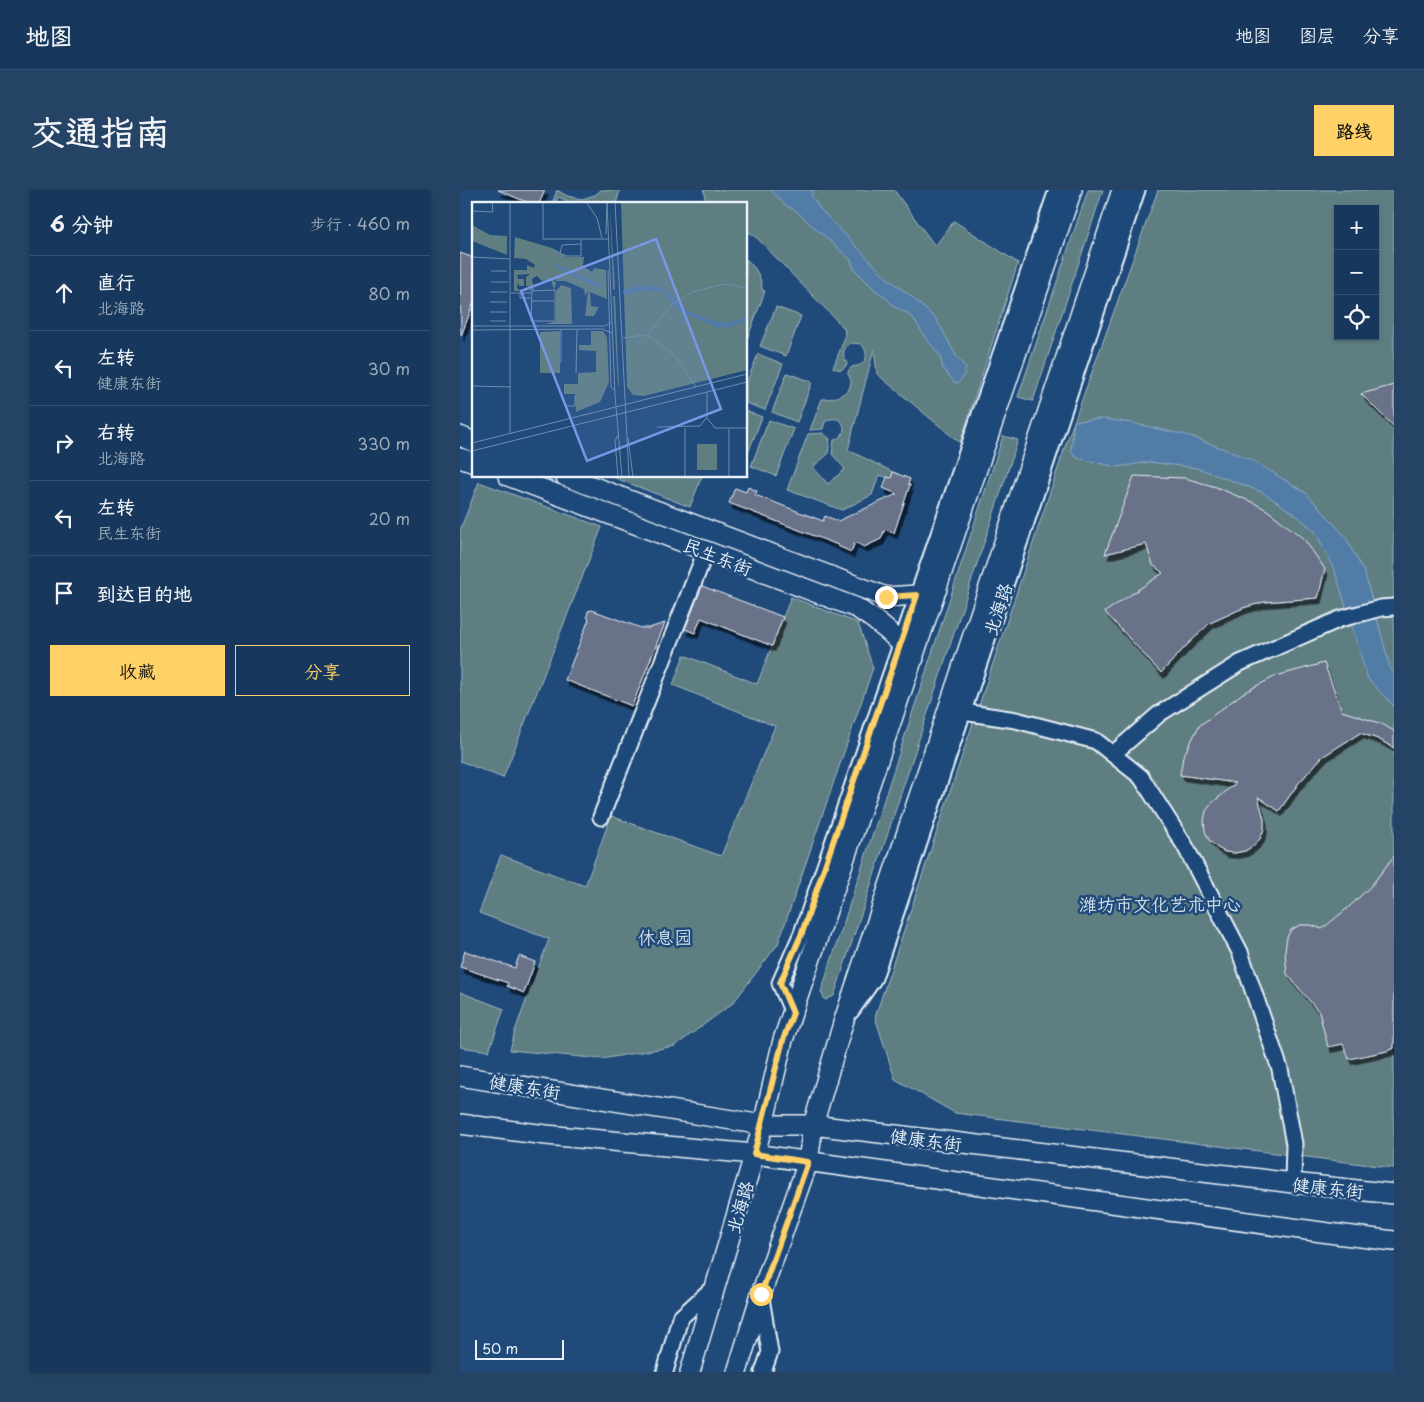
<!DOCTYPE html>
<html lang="zh">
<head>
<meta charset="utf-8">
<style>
	:root { --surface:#17385c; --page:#244365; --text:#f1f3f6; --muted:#9eacbb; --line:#365272; --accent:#ffd166 }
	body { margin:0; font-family:"Playpen Sans","LXGW WenKai TC",sans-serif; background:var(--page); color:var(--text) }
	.controls { position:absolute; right:15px; top:15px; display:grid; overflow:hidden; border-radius:0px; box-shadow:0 1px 4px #0004 }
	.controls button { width:45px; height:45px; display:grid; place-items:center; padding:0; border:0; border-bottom:1px solid var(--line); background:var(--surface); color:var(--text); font:25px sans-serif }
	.scale { position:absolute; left:15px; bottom:12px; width:89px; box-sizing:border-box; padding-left:5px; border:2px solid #e8f1f8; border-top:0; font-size:14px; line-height:18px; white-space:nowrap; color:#e8f1f8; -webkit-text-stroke:4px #1f4a7a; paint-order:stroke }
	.stop { position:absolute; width:15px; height:15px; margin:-11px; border:4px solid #ffd166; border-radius:50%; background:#fff }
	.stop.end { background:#ffd166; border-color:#fff; box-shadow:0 1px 5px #0008 }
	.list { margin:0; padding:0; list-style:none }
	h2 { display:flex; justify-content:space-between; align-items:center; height:65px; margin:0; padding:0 20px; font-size:21px }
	h2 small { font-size:16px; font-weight:400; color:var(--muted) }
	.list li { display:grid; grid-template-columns:32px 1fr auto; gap:15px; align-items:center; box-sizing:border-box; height:75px; padding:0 20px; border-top:1px solid var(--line) }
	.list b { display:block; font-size:19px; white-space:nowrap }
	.list p { margin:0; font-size:16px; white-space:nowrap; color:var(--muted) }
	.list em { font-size:16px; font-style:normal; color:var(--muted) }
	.actions { display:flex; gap:10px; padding:15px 20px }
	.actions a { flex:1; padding:11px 0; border:1px solid var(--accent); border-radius:0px; text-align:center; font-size:18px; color:var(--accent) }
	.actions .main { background:var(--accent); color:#111 }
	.icon { flex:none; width:28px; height:28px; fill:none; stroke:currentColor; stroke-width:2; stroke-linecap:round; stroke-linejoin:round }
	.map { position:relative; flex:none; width:934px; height:1182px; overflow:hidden; border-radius:0px }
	header { display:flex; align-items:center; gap:30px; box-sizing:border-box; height:70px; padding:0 25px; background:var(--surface); border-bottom:1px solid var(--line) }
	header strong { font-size:24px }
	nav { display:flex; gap:28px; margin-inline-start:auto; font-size:18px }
	.intro { display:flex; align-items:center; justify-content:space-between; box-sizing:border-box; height:120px; padding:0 30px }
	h1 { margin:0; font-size:35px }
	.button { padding:12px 22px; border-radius:0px; background:var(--accent); color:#111; font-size:18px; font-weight:700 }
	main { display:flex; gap:30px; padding:0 30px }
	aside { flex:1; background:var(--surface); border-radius:0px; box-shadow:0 1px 4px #0004 }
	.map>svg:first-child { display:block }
	.green { fill:#5e7e82; stroke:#a3b8bd; fill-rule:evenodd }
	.water { fill:#517ba6; stroke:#8daac7 }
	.building { fill:#697289; stroke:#e8f1f8; filter:url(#shadow) }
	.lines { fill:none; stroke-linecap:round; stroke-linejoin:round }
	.minor-casing { stroke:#e8f1f8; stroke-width:19 }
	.major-casing { stroke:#e8f1f8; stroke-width:22 }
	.minor { stroke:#1f4a7a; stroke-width:15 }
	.major { stroke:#1f4a7a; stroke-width:19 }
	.route { stroke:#ffd166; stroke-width:6 }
	.labels { text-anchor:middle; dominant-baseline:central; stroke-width:5; stroke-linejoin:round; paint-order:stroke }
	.street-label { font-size:18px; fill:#e8f1f8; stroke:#1f4a7a }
	.park-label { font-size:18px; fill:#d3e0e6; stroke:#1f4a7a }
	.inset-road { fill:none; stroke:#6f8dac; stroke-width:1 }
	.view { fill:#7897e6; fill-opacity:0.15; stroke:#7897e6; stroke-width:2.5 }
	.inset-edge { fill:none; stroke:#e8f1f8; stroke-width:2.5 }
</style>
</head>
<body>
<header>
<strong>地图</strong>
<nav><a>地图</a><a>图层</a><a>分享</a></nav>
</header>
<div class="intro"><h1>交通指南</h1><a class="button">路线</a></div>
<main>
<aside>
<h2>6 分钟<small>步行 · 460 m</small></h2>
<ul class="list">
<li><svg class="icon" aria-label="ahead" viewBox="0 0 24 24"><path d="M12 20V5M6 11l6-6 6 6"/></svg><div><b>直行</b><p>北海路</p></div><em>80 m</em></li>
<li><svg class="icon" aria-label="left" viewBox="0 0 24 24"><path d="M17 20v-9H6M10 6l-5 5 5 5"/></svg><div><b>左转</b><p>健康东街</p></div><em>30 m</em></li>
<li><svg class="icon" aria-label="right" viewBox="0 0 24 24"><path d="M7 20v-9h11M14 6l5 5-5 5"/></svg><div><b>右转</b><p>北海路</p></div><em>330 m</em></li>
<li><svg class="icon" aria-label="left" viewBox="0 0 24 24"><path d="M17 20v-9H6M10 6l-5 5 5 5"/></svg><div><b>左转</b><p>民生东街</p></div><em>20 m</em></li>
<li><svg class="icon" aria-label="arrive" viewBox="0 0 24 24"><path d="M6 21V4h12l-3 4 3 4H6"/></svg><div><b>到达目的地</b></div></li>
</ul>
<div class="actions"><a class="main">收藏</a><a>分享</a></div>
</aside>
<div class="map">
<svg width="934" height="1182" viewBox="0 0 934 1182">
	<defs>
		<filter id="shadow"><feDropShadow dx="3" dy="5.5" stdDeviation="0" flood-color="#0009"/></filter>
	</defs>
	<rect width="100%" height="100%" fill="#1f4a7a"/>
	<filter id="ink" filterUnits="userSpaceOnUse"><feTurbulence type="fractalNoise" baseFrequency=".02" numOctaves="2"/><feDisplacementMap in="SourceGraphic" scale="10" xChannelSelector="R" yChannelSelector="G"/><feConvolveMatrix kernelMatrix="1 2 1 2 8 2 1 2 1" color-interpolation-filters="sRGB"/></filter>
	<g filter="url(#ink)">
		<path class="green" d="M97,0l10,6 15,3 13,-4 6,-5h19l-4,14h-40l-18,-7 -3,7h-3z
			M243,0h191l41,56 19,-25 64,42 -58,180 -83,-69 -3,-25 -26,101 45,22 -2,6 -12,-3 -7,20 -30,15 -55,-20 21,-56 15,-1 7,6 -2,15 -15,13 15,17 17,-15 -13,-15 2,-14c19,-6 8,-30 -9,-18l-2,7 -13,1 12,-31c11,0 19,-2 27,-10 1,-2 2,-6 2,-8 -1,-5 -5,-6 -2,-11 3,-5 7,-3 11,-5 9,-5 7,-15 1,-21l-10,-1c-9,6 -9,12 -4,20l-1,3 -5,4 -8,-2 12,-31 -1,-9 -86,-89 -12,-9v-26h-42l1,-10z
			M628,0h15l-70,211 -15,-4z
			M698,0h236v978l-439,-55 -60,-34 -20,-62 192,-576zM878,19h37v127h-37z
			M286,69c9,8 16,18 16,31l3,1 -19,51z
			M316,117l25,9 -15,40 -26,-10z
			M298,164l25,10 -18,46 -19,-7v-19z
			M327,183l25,9 -15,40 -25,-10z
			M286,221l16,6 -16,41z
			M309,230l25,9 -18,47 -25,-10z
			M543,246l15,4 -184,556 -9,4 -4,-8z
			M150,286h92l-12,31z
			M19,292l123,45 -99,251 -43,-17v-231z
			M331,407l67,26 15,45 -95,276 -45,59 -58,43 -73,13 -92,-9 6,-22 33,-89 -70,-26 22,-58 84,31 26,-70 110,40 54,-130 -102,-41 11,-30 73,29z
			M0,802l44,17 -15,42 -29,-4z"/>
		<path class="water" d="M311,0h42l-2,5 9,14 66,68 26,20 23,21 8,13 13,25 10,12c-2,7 -3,11 -9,15l-3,-1 -11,-14 -3,-12 -15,-19 -11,-18 -7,-6 -11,-5 -11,-11 -11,-8 -20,-20 -3,-9 -55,-49 -12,-7z
			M643,229l29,4 58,13 62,24 54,33 39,43 20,38 26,97 3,3v32l-26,-27 -32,-105 -21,-43 -23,-19 -30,-20 -65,-24 -48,-6 -32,5 -40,-9 -6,-6 3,-31z"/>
		<path class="building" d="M38,0h47l-6,14h-8z
			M0,63l14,5v44l-13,34z
			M934,195v42l-33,-33z
			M433,282l17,7 -2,5 2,1 -16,48 -9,-4 -4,10 -17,8 -9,-5 -4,10 -13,-6v-1l-109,-42 6,-15 11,4 2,-5 9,4 -2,4 68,26 2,-5 13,5 59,-27 -14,-6 4,-11 4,1z
			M674,286l51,2 31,9 38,16 13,7 37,29 21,30 -7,29 -54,4 -21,6 -33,15 -25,24 -24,26 -56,-61 58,-39 -10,-8 -7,-21 -41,10z
			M242,396l81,31 -11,29 -71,-28 -6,15 -10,-4z
			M132,420l49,18h8l16,-5 -33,83 -67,-26 24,-61 -2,-2 1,-6z
			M864,473l18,48 40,13 12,7v17l-16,-9 -18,-6 -38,24 -24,27 -19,27 -21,-14 6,22v10l-4,10 -7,7 -8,5 -10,2 -10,-1 -9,-5 -7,-7 -4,-9 -1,-10 2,-10 6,-8 24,-20 -56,-8 3,-18 16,-31 44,-33 33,-17z
			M934,666v192l-7,3 -38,8 -6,-15 -15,3 -9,-35 -32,-38 -2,-23 2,-14 4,-7 9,-5h11l11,4 27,-22 22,-21z
			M5,761l50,17 4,-12 16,6 -11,31 -17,-7 1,-3 -48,-16z"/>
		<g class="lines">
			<g class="minor-casing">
				<path id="minor" d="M503,522l53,8 80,21 45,36 44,69 55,106 40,117 14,75 -1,39
					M653,564l46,-40 81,-51 100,-44 41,-11 13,-1
					M141,627l105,-266
					M391,821l23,-33 263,-788
					M333,823l-13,-30 22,-50 255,-743
					M301,1108l9,54 -7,20
					M205,1182l15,-54 36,-33"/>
			</g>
			<g class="major-casing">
				<path id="major" d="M0,246l14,6
					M0,268l14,5
					M48,286l349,132c22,14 40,29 57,50
					M105,286l321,121 31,-2 20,-6
					M0,886l303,49h50l480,58 101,11
					M0,934l86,11 208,19 582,80 58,7
					M230,1182l73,-247 20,-85 289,-850
					M277,1182l24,-78 47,-132 5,-37 31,-105 278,-830"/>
			</g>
			<use href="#minor" class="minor"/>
			<use href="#major" class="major"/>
		</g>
	</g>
	<g class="lines" filter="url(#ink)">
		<path class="route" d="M301,1104l47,-132 -54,-8 29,-114 10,-27 -13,-30 22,-50 115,-338 -31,2"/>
	</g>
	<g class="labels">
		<g class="street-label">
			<text transform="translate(258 366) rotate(21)">民生东街</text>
			<text transform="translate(537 419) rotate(-72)">北海路</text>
			<text transform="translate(65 896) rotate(9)">健康东街</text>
			<text transform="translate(466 949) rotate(7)">健康东街</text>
			<text transform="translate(868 997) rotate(6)">健康东街</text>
			<text transform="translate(279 1017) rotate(-74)">北海路</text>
		</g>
		<g class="park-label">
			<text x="700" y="713">潍坊市文化艺术中心</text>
			<text x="205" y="746">休息园</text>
		</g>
	</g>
	<g transform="translate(12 12)">
		<rect width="275" height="275" fill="#1f4a7a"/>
		<path d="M149,0h126v168l-103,26 -11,-1 -6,-8zM138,3l5,84 -2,1zM0,23l18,10 17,1v19l-35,-14zM43,35l37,11 15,9h17l-1,9 9,6 2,-4 12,2 1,29 -17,-7 1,14 8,1 -5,9h-9l3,-25 -3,5 -1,-7 -19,-8h-9l-2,-5 -2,3 4,4 -2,7 -3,-11 -9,2 -5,-5 -5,3 2,11 -5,1 4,-4 -7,-1v-9l4,-3 -13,1 1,4h6v7h-5l-1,-4 -1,6 4,3h-7v-21h13v-5l7,3 1,-3 -9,-6 -12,-1zM89,83l10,3 1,36h-26l10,-3v-30zM141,94h2l4,91 -1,-1zM88,129v42h-20v-41zM119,129h12l4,6 2,45 -9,20 -24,10 -1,-18h-11v-10h14v-11l18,-1v-21l-17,-1v-5h12zM225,242h20v26h-20z" fill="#5e7e82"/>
		<path d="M78,59l47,22 7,7 -47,-22zM168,84l20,1 13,9 9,12 28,12 15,3 22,-6v3l-18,8 -7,-2 -1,3 -42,-18 -16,-19 -20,-2 -19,5 -1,-5z" fill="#517ba6"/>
		<path class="inset-road" d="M38,0v231M71,0v37h66M114,0l11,16 5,20M135,0l8,193 7,82M143,0l14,275M0,9l21,1 -1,-10M134,32l1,-31M81,48l14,6h14v-17M88,51l2,-8 19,-1M0,55l38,2M136,68l3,117 3,3M19,69h16M19,80h17M83,88v31h-24l1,-30zM18,90h17M39,91h20M48,91v5h11M59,99h24M18,100h17M18,110h17M18,119h16M0,124h133l7,-4M0,128l130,-1 10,4M175,134l25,-32 21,-12 31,-8 23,4M151,136l20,-3 9,3 24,19 20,30M89,161v-34M104,171l1,-44M0,184l39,1M93,204h10v-10M235,216l8,10h32M185,225l43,-1 7,-9v-25M257,227v48M146,233l-3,6 3,36M156,236l5,39M0,241l275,-69M0,249l275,-69M213,275v-49"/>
		<path class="view" d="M184,37l65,170 -134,52 -66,-170z"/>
		<rect width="275" height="275" class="inset-edge"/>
	</g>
</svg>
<div class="controls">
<button>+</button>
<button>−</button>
<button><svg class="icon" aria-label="locate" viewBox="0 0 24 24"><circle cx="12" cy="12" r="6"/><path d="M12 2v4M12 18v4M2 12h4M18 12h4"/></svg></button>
</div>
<div class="scale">50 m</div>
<div class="stop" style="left:301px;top:1104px"></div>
<div class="stop end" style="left:426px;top:407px"></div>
</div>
</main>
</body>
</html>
